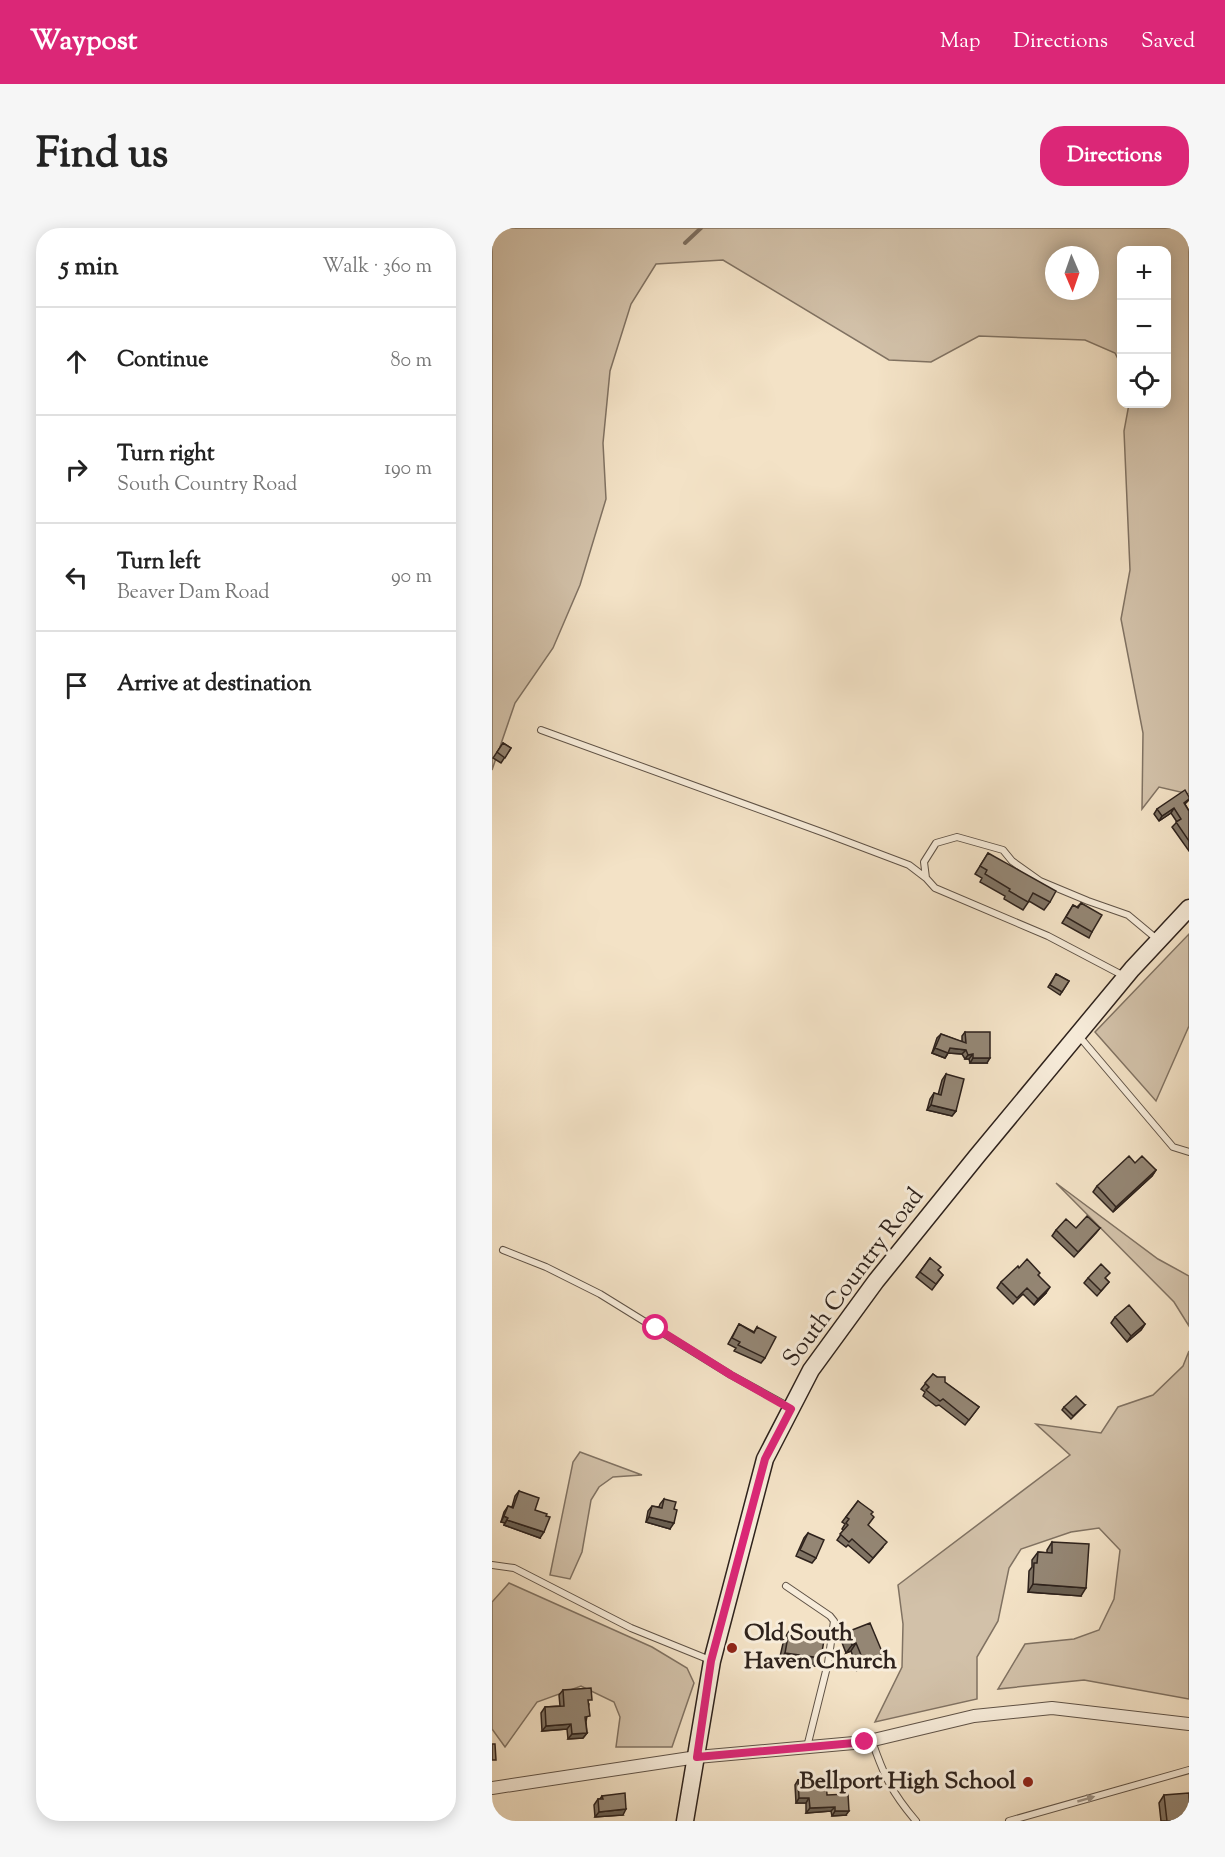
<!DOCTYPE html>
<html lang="en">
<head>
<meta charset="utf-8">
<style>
	:root { --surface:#fff; --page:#f6f6f6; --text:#222; --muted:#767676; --line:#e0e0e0; --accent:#db2777 }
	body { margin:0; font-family:"Sorts Mill Goudy",serif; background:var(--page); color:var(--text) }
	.controls { position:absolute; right:18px; top:18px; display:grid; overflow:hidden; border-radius:12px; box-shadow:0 3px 15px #0003 }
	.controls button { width:54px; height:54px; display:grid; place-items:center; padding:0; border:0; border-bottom:2px solid var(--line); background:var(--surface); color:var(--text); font:30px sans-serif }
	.compass { position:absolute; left:553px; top:18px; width:54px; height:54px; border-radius:50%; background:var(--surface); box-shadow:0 3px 15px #0003; rotate:178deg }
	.stop { position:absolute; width:18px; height:18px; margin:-14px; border:4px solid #db2777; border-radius:50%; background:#fff }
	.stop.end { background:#db2777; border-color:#fff; box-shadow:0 2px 6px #0008 }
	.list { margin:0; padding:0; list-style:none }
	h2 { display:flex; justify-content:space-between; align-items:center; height:78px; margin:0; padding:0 24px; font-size:26px }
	h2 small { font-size:20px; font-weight:400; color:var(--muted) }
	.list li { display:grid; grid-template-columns:39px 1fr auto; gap:18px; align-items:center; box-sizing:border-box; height:108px; padding:0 24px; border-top:2px solid var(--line) }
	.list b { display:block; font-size:22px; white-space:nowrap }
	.list p { margin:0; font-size:20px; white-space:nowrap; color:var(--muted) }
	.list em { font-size:20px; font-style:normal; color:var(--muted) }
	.icon { flex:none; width:33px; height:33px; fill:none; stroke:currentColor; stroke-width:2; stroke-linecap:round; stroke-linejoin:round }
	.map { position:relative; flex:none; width:697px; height:1593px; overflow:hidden; border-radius:24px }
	header { display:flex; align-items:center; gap:36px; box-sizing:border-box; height:84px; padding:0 30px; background:var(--accent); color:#fff }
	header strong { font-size:28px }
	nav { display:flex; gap:33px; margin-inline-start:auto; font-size:21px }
	.intro { display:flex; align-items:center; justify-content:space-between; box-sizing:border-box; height:144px; padding:0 36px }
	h1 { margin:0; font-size:42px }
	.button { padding:15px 27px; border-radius:24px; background:var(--accent); color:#fff; font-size:21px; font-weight:700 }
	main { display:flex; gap:36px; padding:0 36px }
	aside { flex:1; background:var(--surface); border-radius:24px; box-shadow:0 3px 15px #0003 }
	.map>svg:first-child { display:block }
	.green { fill:#d2c1a9; stroke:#807262; stroke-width:1.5; fill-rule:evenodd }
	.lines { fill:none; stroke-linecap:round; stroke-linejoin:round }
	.stream { stroke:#7c6e5f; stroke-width:4 }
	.lane-casing { stroke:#5f5246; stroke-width:8 }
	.street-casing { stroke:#5f5246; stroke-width:14 }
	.secondary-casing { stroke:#2e221c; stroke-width:19 }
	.lane { stroke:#f7ecda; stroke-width:6 }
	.street { stroke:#f7ecda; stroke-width:12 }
	.secondary { stroke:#f7ecda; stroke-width:16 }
	.wall { fill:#7f7364; stroke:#2e221c; stroke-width:1.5 }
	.shaded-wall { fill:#685e51; stroke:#2e221c; stroke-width:1.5 }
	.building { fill:#948674; stroke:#2e221c; stroke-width:1.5 }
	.oneway { fill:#9d9184 }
	.route { stroke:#db2777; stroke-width:8 }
	.poi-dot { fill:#8f2418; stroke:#f7ecda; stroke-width:2 }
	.labels { text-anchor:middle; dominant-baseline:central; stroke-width:6; stroke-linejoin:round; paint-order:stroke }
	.street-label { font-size:24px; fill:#2e221c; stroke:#f7ecda }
	.poi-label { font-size:24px; font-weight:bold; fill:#2e221c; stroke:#f7ecda; text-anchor:start }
</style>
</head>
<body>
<header>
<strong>Waypost</strong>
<nav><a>Map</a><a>Directions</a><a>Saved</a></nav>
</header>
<div class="intro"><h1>Find us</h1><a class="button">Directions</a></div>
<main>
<aside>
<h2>5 min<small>Walk · 360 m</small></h2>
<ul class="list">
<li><svg class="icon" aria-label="ahead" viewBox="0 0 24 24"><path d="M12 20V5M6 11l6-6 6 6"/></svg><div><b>Continue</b></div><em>80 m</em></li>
<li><svg class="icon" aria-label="right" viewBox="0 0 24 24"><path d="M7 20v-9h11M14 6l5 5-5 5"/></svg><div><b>Turn right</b><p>South Country Road</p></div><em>190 m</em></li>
<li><svg class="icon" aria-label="left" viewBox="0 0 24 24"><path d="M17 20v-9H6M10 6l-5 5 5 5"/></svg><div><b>Turn left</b><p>Beaver Dam Road</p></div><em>90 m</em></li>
<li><svg class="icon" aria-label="arrive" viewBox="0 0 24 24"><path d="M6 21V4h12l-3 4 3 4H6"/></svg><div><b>Arrive at destination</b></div></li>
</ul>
</aside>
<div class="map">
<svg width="697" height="1593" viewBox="0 0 697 1593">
	<rect width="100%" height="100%" fill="#f3e2c6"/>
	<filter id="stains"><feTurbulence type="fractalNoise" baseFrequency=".00333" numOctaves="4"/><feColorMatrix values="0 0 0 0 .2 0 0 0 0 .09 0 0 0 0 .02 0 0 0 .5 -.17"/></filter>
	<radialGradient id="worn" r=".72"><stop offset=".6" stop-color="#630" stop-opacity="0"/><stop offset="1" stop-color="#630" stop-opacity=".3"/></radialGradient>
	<path class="green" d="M0,0h697v566l-30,-7 -17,22 1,-76 -22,-114 9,-49 -6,-139 5,-27h37v-154h-44l-1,115 -6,-12 -30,-13 -106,-4 -48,26 -42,-2 -166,-100 -67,4 -25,40 -21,67 -7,72 3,56 -26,86 -27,63 -38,55 -23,67zM562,27h36v36h-36z
		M697,706v92l-33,75 -61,-69z
		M564,955l102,76 31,17v50l-15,-24z
		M697,1123v348l-105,-19 -86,9 27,-45 49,-5 25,-9 15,-31 6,-49 -21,-22 -28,4 -50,17 -12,19 -11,53 -21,36v42l-102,23 27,-55 1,-43 -5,-39 172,-130 -34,-31 65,9 17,-26 35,-12 30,-29z
		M88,1224l62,23 -29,2 -14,10 -8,13 -9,52 -12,27 -20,-4 23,-113z
		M17,1355l143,64 35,21 7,15 -22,64h-56l4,-30 -6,-15 -33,-16 -44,16 -32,45 -13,-18v-127z"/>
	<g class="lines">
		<path class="stream" d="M193,15l16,-15"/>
		<g class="lane-casing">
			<path id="lane" d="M49,502l286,104 82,31 17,13
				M632,748l-76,-40 -113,-48 -9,-10 -2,-16 12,-19 21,-6 46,13 9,11 28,20 48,20 40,14 30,25
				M586,807l95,112 16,5
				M11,1022l43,17 54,27 131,81 60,33
				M0,1337l22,3 117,60 79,32
				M294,1358l44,30 4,5 -6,42 -21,84
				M380,1513c12,35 20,52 44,80
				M517,1593l180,-51"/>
		</g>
		<g class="street-casing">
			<path id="street" d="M0,1560l205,-31 168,-15 109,-26 78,-8 137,16"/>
		</g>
		<g class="secondary-casing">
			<path id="secondary" d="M193,1593l27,-160 53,-202 46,-89 65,-89 101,-125 155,-187 57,-61"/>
		</g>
		<use href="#lane" class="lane"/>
		<use href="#street" class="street"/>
		<use href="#secondary" class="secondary"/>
	</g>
	<path class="wall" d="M11,515l8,5 -10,15 -8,-5z
		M697,569v3l-4,4 4,7v40l-17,-24 5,-5 -6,-9 -12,8 -5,-7 3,-5z
		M496,625l62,49 -6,8 -15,-9 -6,9 -19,-11 1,-3 -25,-14 2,-4 -7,-4z
		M589,675l11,29 -3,6 -27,-15 11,-18 4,2z
		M564,746l13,7 -9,14 -12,-8z
		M473,804l22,31h-17l-1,-4h-4l-3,-5 -14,-1 -3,5 -13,-5 5,-15 4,-4 21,8v-6z
		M454,846l10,37 -4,5 -25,-6 3,-11 4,-6 4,2 4,-15z
		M643,935l21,7 -4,6 -39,36 -20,-20 4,-6z
		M608,1000l-4,5 -22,24 -22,-21 4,-6z
		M438,1030l8,12 5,5 -11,15 -16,-13z
		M527,1040l20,8 7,17 -12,12 -11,-11 -10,10 -16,-16 4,-6z
		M596,1050l18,1 3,3 -12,14 -13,-13z
		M623,1089l30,7 -4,6 -14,12 -16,-19z
		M247,1096l15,8 3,-5 8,31 -4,5 -27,-12 2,-3 -8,-4z
		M441,1146l46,33 -14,18 -26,-20 -3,1 -13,-10 2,-4 -4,-3z
		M593,1177l-14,14 -9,-9 2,-3z
		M27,1263l21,47 -36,-13 1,-2 -4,-1 3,-10 4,-6 4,1 3,-11z
		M172,1271l6,30 -24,-7 2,-11 4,-5 7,1 1,-3z
		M366,1273l13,13 -3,11 15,22 -14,16 -21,-18 -2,2 -9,-7 7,-10 -2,-1 3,-5 -3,-2z
		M316,1305l8,25 -4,5 -16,-7 8,-18z
		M560,1314l29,54 -53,-4 1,-21 3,-4v-7l6,-8 9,1v-3z
		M297,1403l26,35 -36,-5 5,-22z
		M355,1404l30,30 -19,8 -7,-19 -5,2 -5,-13z
		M71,1462l26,14 -3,18 1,11 -4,5 -15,1 -1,-10 -25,2 -1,-18 4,-6 15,-1 -1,-11z
		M306,1552l29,15 19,20 -14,1 -1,-5 -25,2v-10h-10l-1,-18z
		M672,1567l25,26h-28l-2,-18z
		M110,1568l21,19 -28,2 -1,-12 4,-6h2z"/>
	<path class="shaded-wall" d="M682,580l-3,5 -12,8 3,-5z
		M443,820h15l16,2 -4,4 -14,-1 -3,5 -13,-5z
		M481,826l-4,5h-4l3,-4z
		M481,830h17l-3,5h-17z
		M439,877l25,6 -4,5 -25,-6z
		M664,942l-4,6 -39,36 3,-5z
		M558,1059l-4,6 -12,12 4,-6z
		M653,1096l-4,6 -14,12 4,-6z
		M12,1288l4,2 -3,5 -4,-1z
		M157,1289l25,6 -4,6 -24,-7z
		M15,1292l37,12 -4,6 -36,-13z
		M541,1356l53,4 -5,8 -53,-4z
		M364,1415l-5,8 -5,2 6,-8z
		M293,1425l36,5 -6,8 -36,-5z
		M391,1426l-6,8 -19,8 6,-8z
		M79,1496l-4,5 -25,2 4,-5z
		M95,1505l-4,5 -15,1 4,-5z
		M307,1570h10l-3,5h-10z
		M343,1579l-4,4 -25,2 4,-5z
		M134,1581l-3,6 -28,2 4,-5z
		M343,1583h14l-3,4 -14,1z"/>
	<path class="building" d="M11,515l8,5 -6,10 -8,-6z
		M693,562l4,7v2l-5,4 5,8v30l-13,-19 5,-3 -7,-11 -12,8 -5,-7z
		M496,625l68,38 -6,11 -17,-9 -5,9 -19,-11 1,-2 -25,-15 2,-4 -7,-4z
		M589,675l21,12 -10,17 -26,-15 7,-12 5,3z
		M564,746l13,7 -7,11 -12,-7z
		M473,804h25v26h-17v-4l-5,1 -2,-5 -16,-2 -2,5 -13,-5 6,-14 25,9z
		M454,846l18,5 -8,32 -25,-6 3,-12 7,2z
		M637,928l6,7 7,-7 14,14 -40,37 -19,-21z
		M595,988l13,12 -22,24 -22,-22 10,-11 10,9z
		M438,1030l11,9 -3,3 5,5 -7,9 -16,-12z
		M535,1031l13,14 -2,2 12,12 -12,12 -11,-11 -10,10 -16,-16 17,-16 1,2z
		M609,1036l9,9 -5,5 4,4 -8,9 -13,-13z
		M637,1077l16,19 -14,12 -16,-19z
		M247,1096l15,9 3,-6 19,10 -11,21 -27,-13 2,-3 -8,-4z
		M441,1146l4,3h8v5l34,25 -10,13 -26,-21 -3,2 -14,-11 3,-3 -4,-4z
		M584,1168l9,9 -12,11 -9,-9z
		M27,1263l20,7 -4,12 12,4 -1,2 4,1 -6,15 -37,-12 1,-2 -4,-2 4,-10 5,2z
		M172,1271l12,3 -2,7 3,1 -3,13 -25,-6 3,-11 10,2z
		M366,1273l15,11 -2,2 3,3 -6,8 19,17 -14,16 -21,-19 -3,3 -9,-8 8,-9 -2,-2 3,-4 -3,-2z
		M316,1305l16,7 -8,18 -16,-8z
		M560,1314l37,2 -3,44 -53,-4 1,-21h3l1,-11 14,1z
		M378,1395l13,31 -19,8 -8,-19 -4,2 -5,-13z
		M297,1403l25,5v2l10,2 -3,18 -36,-5z
		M99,1460l1,12h-4l2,16 -5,1 2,16 -15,1 -1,-10 -25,2 -1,-19 19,-1 -1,-16z
		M0,1516h3l1,16h-4z
		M334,1551l1,16 21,-1 1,17h-14v-4l-25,1 -1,-10h-10l-1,-18z
		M133,1565l1,16 -27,3 -1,-13h5l-1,-3z
		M697,1565v28h-22l-3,-26z"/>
	<defs><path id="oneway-solid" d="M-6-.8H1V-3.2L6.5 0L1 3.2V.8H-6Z" transform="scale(1.5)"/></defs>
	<use class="oneway" href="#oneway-solid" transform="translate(594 1571) rotate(-16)"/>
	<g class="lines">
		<path class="route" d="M164,1100l75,47 60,34 -26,50 -54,202 -14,96 168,-15"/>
	</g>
	<g class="poi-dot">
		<circle cx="240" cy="1420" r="6"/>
		<circle cx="536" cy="1554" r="6"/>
	</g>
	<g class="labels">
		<g class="street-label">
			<text transform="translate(362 1050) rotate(-53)">South Country Road</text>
		</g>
		<g class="poi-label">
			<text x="252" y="1406">Old South<tspan x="252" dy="28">Haven Church</tspan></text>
			<text x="524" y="1554" text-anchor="end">Bellport High School</text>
		</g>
	</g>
	<rect width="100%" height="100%" filter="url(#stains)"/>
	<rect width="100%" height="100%" fill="url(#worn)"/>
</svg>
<div class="controls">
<button>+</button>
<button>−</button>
<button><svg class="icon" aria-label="locate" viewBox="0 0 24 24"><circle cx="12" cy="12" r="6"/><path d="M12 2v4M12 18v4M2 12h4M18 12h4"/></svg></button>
</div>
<svg class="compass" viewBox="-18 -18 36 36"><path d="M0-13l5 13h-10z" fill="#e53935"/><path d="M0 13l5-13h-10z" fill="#767676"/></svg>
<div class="stop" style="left:164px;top:1100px"></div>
<div class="stop end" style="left:373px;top:1514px"></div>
</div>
</main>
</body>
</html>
